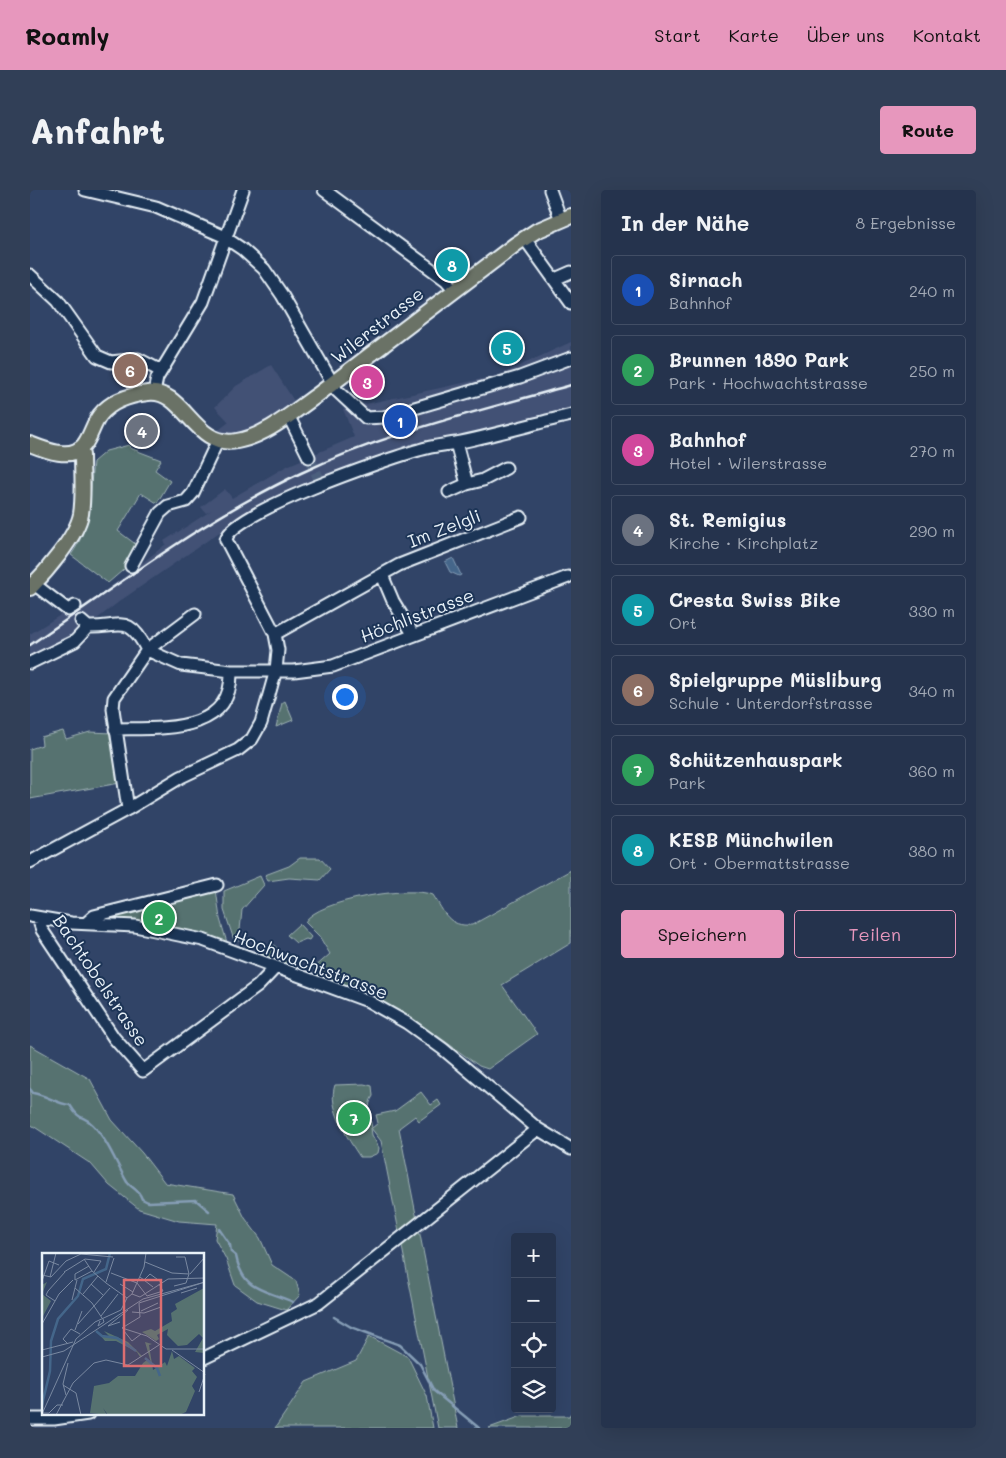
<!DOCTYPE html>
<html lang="de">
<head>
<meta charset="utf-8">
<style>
	:root { --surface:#25334d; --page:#313f57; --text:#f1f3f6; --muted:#a3aab6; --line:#424e65; --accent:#e797bd }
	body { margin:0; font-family:Mali,sans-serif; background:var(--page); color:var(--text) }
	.controls { position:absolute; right:15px; bottom:15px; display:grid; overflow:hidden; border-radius:5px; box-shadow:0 5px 20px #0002 }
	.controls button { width:45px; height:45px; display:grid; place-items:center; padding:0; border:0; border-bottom:1px solid var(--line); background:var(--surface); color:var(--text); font:25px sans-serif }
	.you { position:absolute; left:314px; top:506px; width:18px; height:18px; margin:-12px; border:4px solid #fff; border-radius:50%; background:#1a73e8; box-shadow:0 0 0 8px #1a73e833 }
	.badge { display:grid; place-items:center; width:32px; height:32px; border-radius:50%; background:var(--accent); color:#fff; font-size:16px; font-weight:700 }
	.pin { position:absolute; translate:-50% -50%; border:2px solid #fff; box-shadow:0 1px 5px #0006 }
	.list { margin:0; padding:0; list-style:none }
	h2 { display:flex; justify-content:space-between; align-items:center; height:65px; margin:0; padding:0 20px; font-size:21px }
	h2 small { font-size:16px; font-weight:400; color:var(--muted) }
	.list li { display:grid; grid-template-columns:32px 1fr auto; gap:15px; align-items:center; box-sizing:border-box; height:70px; margin:0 10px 10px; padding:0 10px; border:1px solid var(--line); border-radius:5px }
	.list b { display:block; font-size:19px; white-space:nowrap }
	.list p { margin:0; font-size:16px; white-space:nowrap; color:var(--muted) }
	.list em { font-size:16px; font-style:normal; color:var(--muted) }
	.actions { display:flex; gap:10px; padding:15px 20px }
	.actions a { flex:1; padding:11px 0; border:1px solid var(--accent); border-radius:5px; text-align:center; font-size:18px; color:var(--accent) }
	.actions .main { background:var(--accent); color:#111 }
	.icon { flex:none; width:28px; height:28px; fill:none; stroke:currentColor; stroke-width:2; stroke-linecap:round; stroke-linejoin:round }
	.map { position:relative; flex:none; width:541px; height:1238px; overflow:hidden; border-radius:5px }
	header { display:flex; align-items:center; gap:30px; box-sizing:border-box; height:70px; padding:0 25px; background:var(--accent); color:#111 }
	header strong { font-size:24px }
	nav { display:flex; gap:28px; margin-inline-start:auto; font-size:18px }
	.intro { display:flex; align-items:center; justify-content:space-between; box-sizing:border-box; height:120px; padding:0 30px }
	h1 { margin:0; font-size:35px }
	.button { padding:12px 22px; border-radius:5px; background:var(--accent); color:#111; font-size:18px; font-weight:700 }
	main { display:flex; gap:30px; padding:0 30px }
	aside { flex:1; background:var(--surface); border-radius:5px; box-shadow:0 5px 20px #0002 }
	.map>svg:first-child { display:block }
	.built { fill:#425175 }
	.green { fill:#567270; stroke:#9fb2b4 }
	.water { fill:#44668a; stroke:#869eb6 }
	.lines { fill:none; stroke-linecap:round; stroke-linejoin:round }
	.stream { stroke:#869eb6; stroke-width:2.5 }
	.minor-tunnel { stroke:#4c5e7d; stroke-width:11; stroke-dasharray:11 5.5; stroke-linecap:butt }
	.minor-casing { stroke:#e8f1f8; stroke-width:15 }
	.major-casing { stroke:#e8f1f8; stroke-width:18 }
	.minor { stroke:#1d3557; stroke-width:11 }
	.major { stroke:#6a7266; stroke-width:14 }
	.rail { stroke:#e8f1f8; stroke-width:2.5 }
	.labels { text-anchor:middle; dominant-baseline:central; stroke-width:4; stroke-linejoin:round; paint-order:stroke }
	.street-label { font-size:18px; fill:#e8f1f8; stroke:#1d3557 }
	.inset-river { fill:none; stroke:#44668a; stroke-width:2.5 }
	.inset-road { fill:none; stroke:#7a89a1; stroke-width:1 }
	.view { fill:#dc6e71; fill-opacity:0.15; stroke:#dc6e71; stroke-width:2.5 }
	.inset-edge { fill:none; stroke:#e8f1f8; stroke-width:2.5 }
</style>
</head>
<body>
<header>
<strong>Roamly</strong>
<nav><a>Start</a><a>Karte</a><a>Über uns</a><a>Kontakt</a></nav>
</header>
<div class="intro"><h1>Anfahrt</h1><a class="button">Route</a></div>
<main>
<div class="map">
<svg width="541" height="1238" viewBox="0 0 541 1238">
	<rect width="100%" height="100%" fill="#314467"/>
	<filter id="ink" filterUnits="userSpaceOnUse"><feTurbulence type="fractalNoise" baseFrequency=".02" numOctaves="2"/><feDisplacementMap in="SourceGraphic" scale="10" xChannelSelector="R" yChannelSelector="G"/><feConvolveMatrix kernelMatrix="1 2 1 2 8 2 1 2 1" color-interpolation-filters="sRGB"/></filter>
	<g filter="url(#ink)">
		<path class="built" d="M541,152v69l-115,29 -219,80 -117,81 -45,35 -45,24v-26l29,-18 4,-5 6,5 58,-41 39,-31 -2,-3 48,-31 -6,3 -5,-6 24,-18 7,9 55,-32 67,-29 -11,-28 157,-34z
			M241,175l25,39 -42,25 -14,5 -15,1 -9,-3 13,-10 -14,-15 21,-21z"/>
		<path class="green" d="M99,255l1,3 31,12 -6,10 15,11 -13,22 -16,-10 -23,38 20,15 -8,18 -22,19 -37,-28c22,-31 18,-58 22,-93l13,-11z
			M255,511l8,19 -17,7 6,-24z
			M33,541l3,8 24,-7 22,1 8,50 -90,16v-50l12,-4 -1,-8z
			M270,668h20l10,11 -10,11 -31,-2 -21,3 -3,-6 24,-9z
			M541,680v73l-69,42 35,49 -49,35 -9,-3 -44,-32 -4,1 -46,-31 -65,-26 -6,-10 16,-14 -11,-18 -14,-14c12,-22 106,-37 128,-27 12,18 15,32 39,30z
			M230,686l4,9 -22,25 -3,30h-5l-10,-30v-19z
			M186,699l4,30 8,27 -129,-27z
			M269,734l12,13 -2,3 -3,-1 -10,4 -9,-8z
			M243,754l22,24 -36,-12z
			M0,855l60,34 22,41 30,33 23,30 68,11 12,24 15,20 12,27 24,16 4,14 -14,15 -29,-9 -22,-16 -9,-26 -11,-20 2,-15 -38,-3 -40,-12 -30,-24 -18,-21 -61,-40z
			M334,894l8,2 1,10c-7,10 -3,21 -1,32l6,-5 -2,-8 19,-4 26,-19 10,13 7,-5 3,5 -22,16 -4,-5 -16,12 59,300h-20l-57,-287 -10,-13 1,7 7,13 -1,5 -9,4h-9c-12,-18 -33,-50 -25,-72z
			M339,1146l39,21 19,39 6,32h-158l31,-46 50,-21z
			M541,1223v15h-82l33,-12h47z"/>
		<path class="water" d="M423,368l8,17 -2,1 -9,-4 -5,-10z"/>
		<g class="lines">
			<path class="stream" d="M0,899l3,4c13,2 24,11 37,12 10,17 14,10 23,20 15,16 23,38 34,57 6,8 11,6 15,17l6,3 48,-2 13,11
				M189,1039l11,16 1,7 5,4c7,35 27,33 57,46
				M304,1127l17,10 49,18 20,19 14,27 45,37"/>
			<path class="minor-tunnel" d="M279,267l10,22"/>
			<g class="minor-casing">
				<path id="minor" d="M55,0l71,17 65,28 21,14 22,20 18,26 55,96 29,27 18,-1 136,-40 51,-19
					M294,0l122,90 9,10
					M520,0l11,30
					M495,49l46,64
					M0,85l28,26 39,55 14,6 27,-3 23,12
					M525,89l16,-7
					M124,202l3,-14 46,-76 40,-112
					M258,225l21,42
					M426,253l11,41 16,-4 23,-12
					M419,302l18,-8
					M101,376l29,-53 8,-7 18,-5 7,-8 25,-53
					M352,385l11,26 20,33
					M4,394l34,26 7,-4
					M51,431l7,6c33,1 40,-14 59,23l-33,48 -1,11 15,100
					M245,444l124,-69 122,-48
					M117,460l34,15 50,6h63l39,-5 235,-89
					M117,460l48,-36
					M0,473l45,-22 13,-14
					M85,539c44,-1 118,6 116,-58
					M0,672l98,-53 53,-32 57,-27 14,-11 9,-16 15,-53 2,-20 -3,-16 -49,-94c2,-27 164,-82 193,-90 12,-4 25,-5 37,-7 39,-8 77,-19 115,-28
					M0,726l41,7 64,3 68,14 165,61 39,22 36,26 95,80 33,20
					M8,728l4,12 72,108 29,33 115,-85 18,-19
					M55,734l9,-8 123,-31
					M174,1168l115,-55 219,-174
					M0,1229h24l34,-5"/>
			</g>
			<g class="major-casing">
				<path id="major" d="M0,254c15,6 42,17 54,1 7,-9 9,-21 16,-30 11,-14 31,-20 48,-22 36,-5 46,56 89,48 29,-5 56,-29 79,-45l200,-152 20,-13 35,-15
					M0,398c16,-16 47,-52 51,-74 3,-19 1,-40 1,-59l-3,-6"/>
			</g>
			<use href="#minor" class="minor"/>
			<use href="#major" class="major"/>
			<path class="rail" d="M0,455c88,-60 175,-127 271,-172 86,-41 179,-62 270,-88"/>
		</g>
	</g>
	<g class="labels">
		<g class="street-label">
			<text transform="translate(347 135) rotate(-38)">Wilerstrasse</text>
			<text transform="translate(414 338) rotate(-21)">Im Zelgli</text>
			<text transform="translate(387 425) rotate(-21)">Höchlistrasse</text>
			<text transform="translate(281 774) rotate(21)">Hochwachtstrasse</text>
			<text transform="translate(71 790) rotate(56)">Bachtobelstrasse</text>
		</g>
	</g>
	<g transform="translate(12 1063)">
		<rect width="162" height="162" fill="#314467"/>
		<path d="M5,29l-5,12 9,7 -9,17v-33zM162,35v65l-9,-1 8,-14 -4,-4 -12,11 -9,1 -11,-11 1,-6 -11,6 2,4 -3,2 -14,-9 9,-3 4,2 17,-10 -1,-8 6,-4 -2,-5zM62,78l24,11 14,14 -2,1 -3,-5 -21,-11h-11l-5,-6 10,2zM103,89l7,2 -3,1 4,25 12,-8 2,4 5,-15 2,8 5,-3 16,12 -3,3 5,6 -5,9 3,5 -9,21 -7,3h-71l-5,-7 4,7 -17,-2 4,-27 15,-3 9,-7h17l8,-13 4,-3 4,3z" fill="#567270"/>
		<path class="inset-river" d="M54,78l6,5 15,2 19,13M103,105l12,10 3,8M0,152l8,-34 1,-30 7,-22 20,-23 5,-17 23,-10 4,-16"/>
		<path class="inset-road" d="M134,4h9l4,17M42,6l8,12 14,12M103,9l27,11 17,1 -3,9 -12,3M22,19l21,-13 16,2 -7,11M69,20l26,10 10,13 16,-5 -4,-7M148,21l15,-17M0,22l9,2 15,-16 15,-7 32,3M8,24l6,-24M98,24l13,10M33,27v-6l14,-8M33,27l17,-9M102,27l6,-6 11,8M0,28l7,-20 10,4M64,29l8,-24M163,29l-66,21 1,14 -18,11 25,8 19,13h39M64,30l21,15M49,31l12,11M78,31l13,8M33,35l17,15 10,15M6,38l17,-19M6,38l-2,4 9,6M139,40l16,-5M41,41l15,-18M90,41l12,-27 2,-14M85,45l5,-4 8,3 28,-18 37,-1M30,47l5,-20M99,58l17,-8M90,59l12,1 17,-6M59,63l17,-22M58,68l-2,5 6,-4 -1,-3M78,69l-12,4 20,-16M0,71l17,-30 14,-14M36,71l32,-36M33,77l7,-19M82,78l8,10 9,-7M26,91l-5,-5 8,-10 9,5M0,97l31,-8M130,97l33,23M0,104l22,-6 79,-52 62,-17M21,132l13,8 5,22M157,139l6,-18M24,142l-3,-11 5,-21M1,160h6l8,-8h6M0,161l34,-75 19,-17 26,-12 6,-12M14,162l17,-32 21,-20 12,-3 22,5 31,-20"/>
		<path class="view" d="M82,27h37v86h-37z"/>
		<rect width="162" height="162" class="inset-edge"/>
	</g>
</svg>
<div class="controls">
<button>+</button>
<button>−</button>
<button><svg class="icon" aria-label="locate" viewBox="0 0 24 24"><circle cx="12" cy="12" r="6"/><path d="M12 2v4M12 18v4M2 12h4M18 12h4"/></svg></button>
<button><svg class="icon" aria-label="layers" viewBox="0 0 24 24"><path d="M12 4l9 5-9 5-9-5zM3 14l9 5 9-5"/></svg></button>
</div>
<div class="you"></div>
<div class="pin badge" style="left:370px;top:231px;background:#1a4fb4">1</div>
<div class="pin badge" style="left:129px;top:728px;background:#2e9e5b">2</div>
<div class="pin badge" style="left:337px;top:192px;background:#d1479c">3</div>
<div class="pin badge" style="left:112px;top:241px;background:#6b7280">4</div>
<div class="pin badge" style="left:477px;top:158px;background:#0f9aa8">5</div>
<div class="pin badge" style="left:100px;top:180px;background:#8d6e63">6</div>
<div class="pin badge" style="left:324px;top:928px;background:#2e9e5b">7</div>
<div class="pin badge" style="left:422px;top:75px;background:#0f9aa8">8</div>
</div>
<aside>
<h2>In der Nähe<small>8 Ergebnisse</small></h2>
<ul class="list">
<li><span class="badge" style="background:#1a4fb4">1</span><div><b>Sirnach</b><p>Bahnhof</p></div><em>240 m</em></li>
<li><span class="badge" style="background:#2e9e5b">2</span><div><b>Brunnen 1890 Park</b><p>Park · Hochwachtstrasse</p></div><em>250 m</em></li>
<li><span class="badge" style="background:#d1479c">3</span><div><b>Bahnhof</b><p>Hotel · Wilerstrasse</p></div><em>270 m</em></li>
<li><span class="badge" style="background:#6b7280">4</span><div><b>St. Remigius</b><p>Kirche · Kirchplatz</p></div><em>290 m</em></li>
<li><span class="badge" style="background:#0f9aa8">5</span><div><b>Cresta Swiss Bike</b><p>Ort</p></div><em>330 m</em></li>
<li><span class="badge" style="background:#8d6e63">6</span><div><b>Spielgruppe Müsliburg</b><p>Schule · Unterdorfstrasse</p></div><em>340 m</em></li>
<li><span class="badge" style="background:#2e9e5b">7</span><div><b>Schützenhauspark</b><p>Park</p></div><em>360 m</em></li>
<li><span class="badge" style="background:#0f9aa8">8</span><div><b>KESB Münchwilen</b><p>Ort · Obermattstrasse</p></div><em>380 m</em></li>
</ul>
<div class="actions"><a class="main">Speichern</a><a>Teilen</a></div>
</aside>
</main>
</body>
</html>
